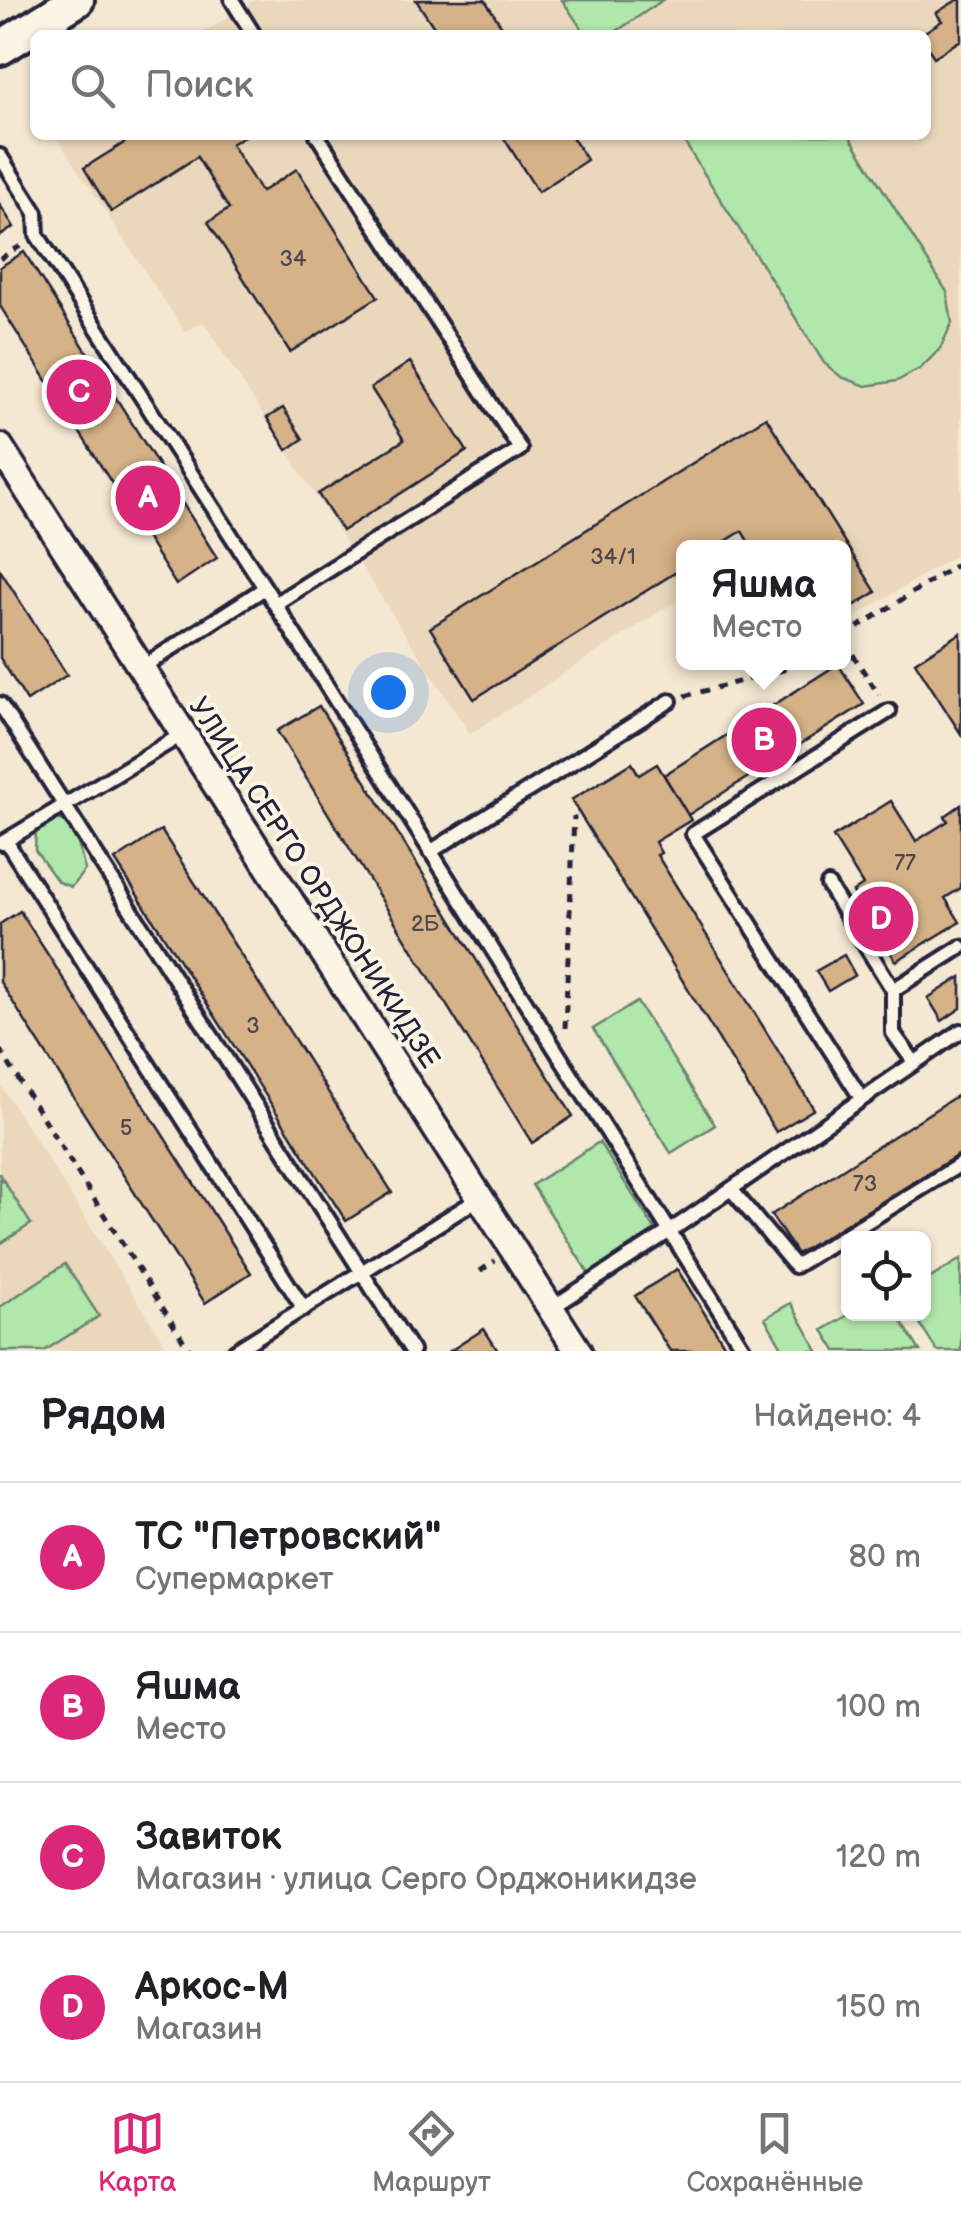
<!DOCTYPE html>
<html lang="ru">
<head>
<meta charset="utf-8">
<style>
	:root { --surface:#fff; --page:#f2f2f2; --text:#202124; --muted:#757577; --line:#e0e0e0; --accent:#db2777 }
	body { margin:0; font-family:"Balsamiq Sans",sans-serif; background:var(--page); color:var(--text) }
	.controls { position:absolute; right:30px; bottom:30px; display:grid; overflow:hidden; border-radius:15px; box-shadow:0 2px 8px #0004 }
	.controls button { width:90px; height:90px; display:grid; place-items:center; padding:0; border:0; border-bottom:2px solid var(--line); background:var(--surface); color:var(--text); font:50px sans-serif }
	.you { position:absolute; left:388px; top:692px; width:35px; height:35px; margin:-25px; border:8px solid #fff; border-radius:50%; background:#1a73e8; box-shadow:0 0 0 15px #1a73e833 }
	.badge { display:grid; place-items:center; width:65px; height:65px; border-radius:50%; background:var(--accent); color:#fff; font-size:32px; font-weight:700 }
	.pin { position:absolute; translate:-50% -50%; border:5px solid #fff; box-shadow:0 2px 10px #0006 }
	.popup { position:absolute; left:676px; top:540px; width:175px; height:130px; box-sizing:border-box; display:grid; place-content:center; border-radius:15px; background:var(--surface); filter:drop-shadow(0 2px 8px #0005); font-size:32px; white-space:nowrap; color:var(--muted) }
	.popup b { font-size:38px; color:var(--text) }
	.popup::after { content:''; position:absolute; left:50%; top:100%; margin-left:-20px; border:20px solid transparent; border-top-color:var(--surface) }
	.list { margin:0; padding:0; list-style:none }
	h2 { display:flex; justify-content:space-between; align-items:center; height:130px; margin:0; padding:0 40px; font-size:42px }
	h2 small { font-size:32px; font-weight:400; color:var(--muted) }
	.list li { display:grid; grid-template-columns:65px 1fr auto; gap:30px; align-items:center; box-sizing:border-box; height:150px; padding:0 40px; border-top:2px solid var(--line) }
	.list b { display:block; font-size:38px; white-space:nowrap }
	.list p { margin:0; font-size:32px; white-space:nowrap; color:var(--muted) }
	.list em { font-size:32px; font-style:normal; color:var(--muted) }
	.icon { flex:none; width:55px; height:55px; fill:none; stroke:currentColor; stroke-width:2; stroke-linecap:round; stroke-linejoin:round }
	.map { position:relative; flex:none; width:961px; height:1351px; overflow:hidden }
	.search { position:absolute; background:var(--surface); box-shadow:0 2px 8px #0004; left:30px; right:30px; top:30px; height:110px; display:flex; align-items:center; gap:25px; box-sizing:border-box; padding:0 35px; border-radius:15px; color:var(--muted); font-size:38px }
	.sheet { height:730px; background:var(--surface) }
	nav { display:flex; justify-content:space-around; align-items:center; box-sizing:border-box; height:140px; border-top:2px solid var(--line); background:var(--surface); font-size:28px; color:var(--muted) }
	nav a { display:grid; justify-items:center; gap:5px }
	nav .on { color:var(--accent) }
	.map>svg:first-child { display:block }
	.built { fill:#ebd8bc }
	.green { fill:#b0e7aa; stroke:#698472; stroke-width:2.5 }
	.building { fill:#d5b287; stroke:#22223b; stroke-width:2.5 }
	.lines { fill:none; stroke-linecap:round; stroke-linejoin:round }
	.service-casing { stroke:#22223b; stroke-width:20 }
	.minor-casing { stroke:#22223b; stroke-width:32 }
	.tertiary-casing { stroke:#22223b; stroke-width:40 }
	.path { stroke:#22223b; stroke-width:5; stroke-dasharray:8 8; stroke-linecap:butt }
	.service { stroke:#fcf5e5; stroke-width:12 }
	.minor { stroke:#fcf5e5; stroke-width:25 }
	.tertiary { stroke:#fcf5e5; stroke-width:32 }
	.labels { text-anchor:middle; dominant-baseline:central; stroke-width:8; stroke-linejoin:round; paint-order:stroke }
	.number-label { font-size:22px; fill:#4f464e }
	.street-label { font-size:28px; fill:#22223b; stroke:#fcf5e5 }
</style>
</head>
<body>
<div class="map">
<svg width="961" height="1351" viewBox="0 0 961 1351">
	<rect width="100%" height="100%" fill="#f4e8d2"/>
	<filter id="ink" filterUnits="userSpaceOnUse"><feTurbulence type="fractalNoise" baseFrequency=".01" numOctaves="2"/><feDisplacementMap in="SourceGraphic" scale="20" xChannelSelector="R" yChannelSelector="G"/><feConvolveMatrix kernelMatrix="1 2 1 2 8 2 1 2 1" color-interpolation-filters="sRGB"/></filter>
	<g filter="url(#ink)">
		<path class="built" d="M255,0h706v552l-117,71v-75h-160v48l-214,138 -267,-412 -18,10 -130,-197h871v-100h-727z
			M0,1084l167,263 -7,4h-160z"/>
		<path class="green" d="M562,0h101l-52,35h-25z
			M682,135h167l98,157 5,31 -12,26 -19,19 -24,13 -31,5 -25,-9 -17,-14 -138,-218z
			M55,818l11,4 12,22 7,26 -14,17 -13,-5 -23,-32 1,-20z
			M637,1002l78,123 -44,28 -78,-124z
			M599,1142l57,89 -67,43 -57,-89z
			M0,1175l31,49 -31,20z
			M961,1259v92h-24l-23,-37h10v-32z
			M65,1264l34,52 -55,35h-44v-44z
			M791,1303l27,48h-34l-19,-33z
			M850,1314h47l23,37h-84l-13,-21z"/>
		<path class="building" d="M416,0h69l22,35h-68z
			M957,0h4v40l-27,17 -8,-12v-10h-6l22,-14 -6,-8z
			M137,135h109l-15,9 30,48 36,-23 81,128 -88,55 -82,-130 21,-13 -32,-52 -86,55 -27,-44z
			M502,135h69l16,25 -49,32z
			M0,205l14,22 -14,9z
			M24,252l193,306 -41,27 -176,-279v-39z
			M410,362l57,89 -125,80 -24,-37 86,-54 -33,-52z
			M283,408l20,31 -16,11 -20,-32z
			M766,417l110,175 -32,20v-64h-92l-10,-17 -27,17h-31v19l-210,132 -44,-71z
			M0,570l67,105 -40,26 -27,-43z
			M961,633v101l-46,-72z
			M838,664l26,40 -176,111 -24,-40z
			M319,706l254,410 -41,27 -255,-412z
			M632,763l7,12 18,-11 34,56 -36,22 6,11 -4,2 157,254 -38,23 -205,-332z
			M891,801l25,40 32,-20 -3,-5 16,-11v83l-16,10 15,24 -64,39 -43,-69 10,-7 -30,-48z
			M161,830l231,362 -46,29 -231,-361z
			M20,911l231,362 -46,30 -205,-321v-58z
			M844,955l11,20 -27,16 -12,-20z
			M961,977v31l-19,13 -14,-23z
			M961,1093v60l-164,101 -26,-39z
			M677,1269l51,82h-58l-35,-55z
			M484,1329l14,22h-48z"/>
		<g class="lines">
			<g class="service-casing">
				<path id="service" d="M232,0l22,35
					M0,156l36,57 1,22 228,353 480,763
					M275,604l245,-155 -203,-314
					M141,668l124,-80
					M0,704l412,647
					M6,841l298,468
					M2,843l181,-109
					M430,852l240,-151
					M828,885l65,105v43l21,29
					M893,990l68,-43
					M861,1098l-168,-264 196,-123
					M731,1189l64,77 166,-102
					M550,1309l120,-78 291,-200
					M235,1351l245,-153"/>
			</g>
			<g class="minor-casing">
				<path id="minor" d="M0,447l578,904"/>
			</g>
			<g class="tertiary-casing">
				<path id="tertiary" d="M0,48l77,-48"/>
			</g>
			<path class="path" d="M0,259l22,-14
				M844,636l117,-74
				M844,641l35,54
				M685,696l98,-26 14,-8
				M565,1028l9,-212
				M0,1050l190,301
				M480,1271l15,-10"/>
			<use href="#service" class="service"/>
			<use href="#minor" class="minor"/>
			<use href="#tertiary" class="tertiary"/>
		</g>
	</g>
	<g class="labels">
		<g class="number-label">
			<text x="293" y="259">34</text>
			<text x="613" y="557">34/1</text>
			<text x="905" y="863">77</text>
			<text x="425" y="924">2Б</text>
			<text x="253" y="1026">3</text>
			<text x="126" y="1128">5</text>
			<text x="865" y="1184">73</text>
		</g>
		<g class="street-label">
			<text transform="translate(314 883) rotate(57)">УЛИЦА СЕРГО ОРДЖОНИКИДЗЕ</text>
		</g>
	</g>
</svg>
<div class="controls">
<button><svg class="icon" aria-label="locate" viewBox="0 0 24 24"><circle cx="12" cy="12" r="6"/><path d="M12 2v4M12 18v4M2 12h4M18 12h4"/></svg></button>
</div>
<div class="you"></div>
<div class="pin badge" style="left:148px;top:498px">A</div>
<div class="pin badge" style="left:764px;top:740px">B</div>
<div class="popup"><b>Яшма</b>Место</div>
<div class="pin badge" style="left:79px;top:392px">C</div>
<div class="pin badge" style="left:881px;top:919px">D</div>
<div class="search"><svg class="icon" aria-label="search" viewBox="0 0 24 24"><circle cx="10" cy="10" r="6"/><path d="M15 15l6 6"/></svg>Поиск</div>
</div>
<section class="sheet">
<h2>Рядом<small>Найдено: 4</small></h2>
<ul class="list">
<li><span class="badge">A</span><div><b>ТС &quot;Петровский&quot;</b><p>Супермаркет</p></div><em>80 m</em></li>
<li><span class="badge">B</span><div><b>Яшма</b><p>Место</p></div><em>100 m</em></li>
<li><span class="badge">C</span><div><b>Завиток</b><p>Магазин · улица Серго Орджоникидзе</p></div><em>120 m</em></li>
<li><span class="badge">D</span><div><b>Аркос-М</b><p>Магазин</p></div><em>150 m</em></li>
</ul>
</section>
<nav>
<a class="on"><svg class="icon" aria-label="map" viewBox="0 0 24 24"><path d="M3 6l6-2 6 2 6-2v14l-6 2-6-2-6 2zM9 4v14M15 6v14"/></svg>Карта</a>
<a><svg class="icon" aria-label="directions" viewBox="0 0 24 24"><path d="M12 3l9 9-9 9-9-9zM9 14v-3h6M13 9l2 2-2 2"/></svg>Маршрут</a>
<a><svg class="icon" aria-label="saved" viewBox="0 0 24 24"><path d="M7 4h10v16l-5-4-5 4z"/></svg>Сохранённые</a>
</nav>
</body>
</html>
